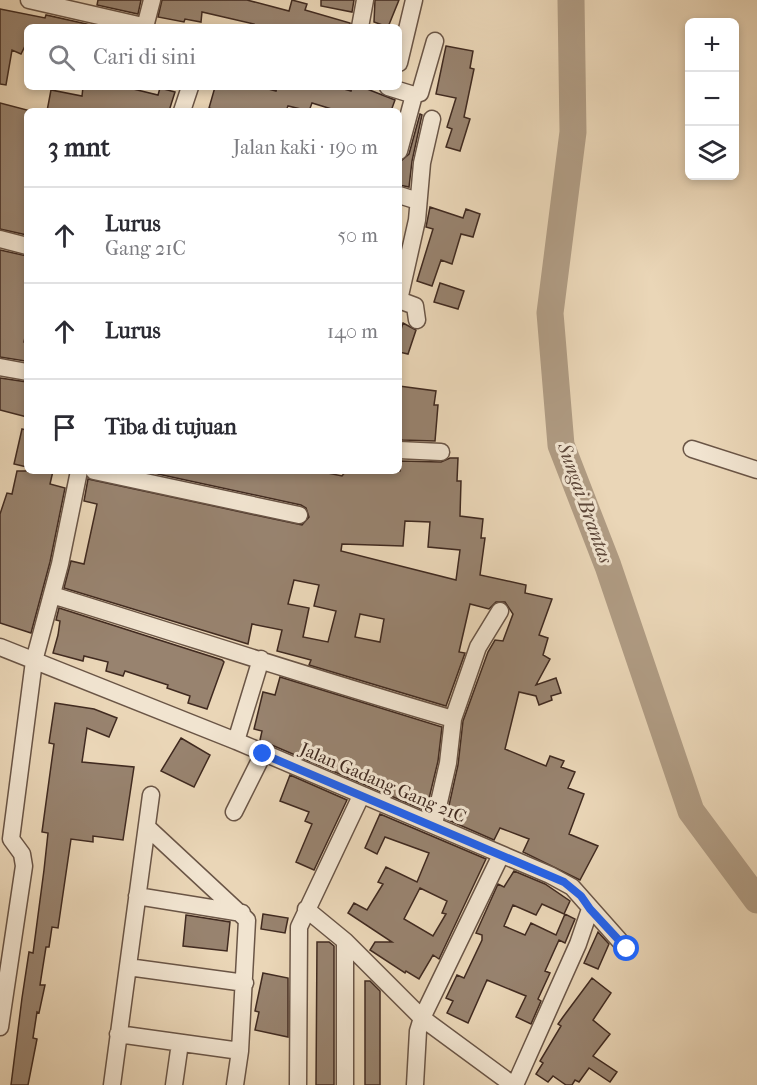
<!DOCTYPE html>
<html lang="id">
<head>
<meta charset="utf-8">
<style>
	:root { --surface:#fff; --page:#f2f2f3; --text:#2b2b33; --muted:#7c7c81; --line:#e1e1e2 }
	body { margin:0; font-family:"IM FELL French Canon",serif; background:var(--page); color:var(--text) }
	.controls { position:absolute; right:18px; top:18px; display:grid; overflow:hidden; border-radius:9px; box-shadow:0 3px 9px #0003 }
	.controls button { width:54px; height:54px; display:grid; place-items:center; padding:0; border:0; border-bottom:2px solid var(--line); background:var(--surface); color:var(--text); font:30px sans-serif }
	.stop { position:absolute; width:18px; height:18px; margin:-14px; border:4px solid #2563eb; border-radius:50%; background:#fff }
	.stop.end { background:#2563eb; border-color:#fff; box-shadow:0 2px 6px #0008 }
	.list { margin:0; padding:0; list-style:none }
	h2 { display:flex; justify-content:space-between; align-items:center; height:78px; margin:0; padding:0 24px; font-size:26px }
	h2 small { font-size:20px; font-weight:400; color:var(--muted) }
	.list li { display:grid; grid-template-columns:39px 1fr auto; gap:18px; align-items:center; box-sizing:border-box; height:96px; padding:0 24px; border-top:2px solid var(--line) }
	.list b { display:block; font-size:22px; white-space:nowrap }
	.list p { margin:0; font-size:20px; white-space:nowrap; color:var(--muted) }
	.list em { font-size:20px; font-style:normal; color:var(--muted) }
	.icon { flex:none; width:33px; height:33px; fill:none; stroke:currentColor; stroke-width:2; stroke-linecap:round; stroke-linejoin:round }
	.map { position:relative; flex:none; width:757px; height:1085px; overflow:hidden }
	.search { position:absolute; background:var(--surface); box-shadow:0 3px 9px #0003; left:24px; top:24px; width:378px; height:66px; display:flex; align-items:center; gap:15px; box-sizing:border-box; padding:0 21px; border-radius:9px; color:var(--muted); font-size:22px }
	.panel { position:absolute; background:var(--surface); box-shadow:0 3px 9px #0003; left:24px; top:108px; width:378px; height:366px; border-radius:9px }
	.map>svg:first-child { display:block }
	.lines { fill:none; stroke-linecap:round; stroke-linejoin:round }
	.river { stroke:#b09c84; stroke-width:27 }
	.building { fill:#98836f; stroke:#402a20; stroke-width:1.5; fill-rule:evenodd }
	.minor-casing { stroke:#6a5546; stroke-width:19 }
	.minor { stroke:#f1e4d0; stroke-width:16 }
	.route { stroke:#2563eb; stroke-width:8 }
	.labels { text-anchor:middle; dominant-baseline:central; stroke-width:6; stroke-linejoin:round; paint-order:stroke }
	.street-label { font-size:18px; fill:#402a20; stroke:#f1e4d0 }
	.water-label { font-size:20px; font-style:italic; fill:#5c4639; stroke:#f1e4d0 }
</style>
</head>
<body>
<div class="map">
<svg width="757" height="1085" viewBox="0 0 757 1085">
	<rect width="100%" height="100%" fill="#ead6b7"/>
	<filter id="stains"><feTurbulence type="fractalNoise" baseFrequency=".00333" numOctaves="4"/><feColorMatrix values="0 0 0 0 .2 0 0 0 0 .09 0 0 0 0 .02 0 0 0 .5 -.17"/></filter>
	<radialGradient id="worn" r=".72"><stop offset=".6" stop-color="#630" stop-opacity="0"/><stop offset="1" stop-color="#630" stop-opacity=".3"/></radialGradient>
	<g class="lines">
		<path class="river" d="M571,0l2,132 -23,181 11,132 47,121 83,245 66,89"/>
	</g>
	<path class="building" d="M98,0h43l-3,14 -41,-9z
		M162,0h85l42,11 3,-11 15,4 -2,6 45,13v4h-97l1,-3 -52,-12 -1,10 -16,-3 -1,3 -26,-5z
		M321,0h33l-2,12 -31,-6z
		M375,0h24l-11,27 -14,-5z
		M0,9l45,9 1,-3 54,12h-73v15l-6,12 -9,-4 -6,35 -6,-1z
		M446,46l27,5 -3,17 4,1 -10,48 6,2 -10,32 -14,-4 6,-18 -5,-2 9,-29 -20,-4z
		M83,87h42l33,8 2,-7 15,4 -6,19h-122l4,-21 31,6z
		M215,87h46l15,4 1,-4h60l14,4 1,-4h10l33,13 -4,11h-53l-26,-8 -3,8 -21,-5 -2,5h-67l-10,-3z
		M0,103l27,7v125l-27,-6z
		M420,114l2,1 -10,46 -3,26 -10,-2v-17l2,-7 8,-7z
		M430,207l33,11 3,-9 14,5 -7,23 -12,-3 -9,30 -11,-4 -9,26 -15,-5 16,-52 -7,-2z
		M0,250l27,6v72l-3,14 3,1v7l-2,11 -25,-4z
		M440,283l24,8 -6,18 -24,-7z
		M403,323l13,7 -8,24 -9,-2v-16z
		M0,378l27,4v35l-27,-7z
		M399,386l37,5 -2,14h4l-3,36 -33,-1 -3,-4z
		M22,429l5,1v37l-13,-3z
		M450,458h8l-1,23h4l-1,35 23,3 -2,19h4l-5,37 46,10 -1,8 27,6 -13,36 9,3 -5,17 7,4 -14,26 20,-7 5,15 -10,3 1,4 -13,5 -3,-9 -17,-4 -14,57 41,17 4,-10 14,5 -3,6 14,5 -7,16 16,6 -15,40 29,12 -18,34 -57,-28 6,-13 -29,-11 -6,12 -48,-21 12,-54 5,-44 25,-69 7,-12 8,1 10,-27 -8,-12h-9l-7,7 -19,-5 -11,48 6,1 -19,53 -137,-41 2,-5 -34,-9 5,-21 -30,-6 -4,20 -184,-56 7,-27 13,3 13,-60 -13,-3 4,-22 214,46 7,-8 -3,-9 -5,-3 -157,-34h174l24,5 4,-5h54l1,-10 40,1zM405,521l25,1 -2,25 32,3 -4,30 -115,-29 1,-7 61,2zM294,580l25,5 -5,21 22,5 -8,31 -25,-5 6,-29 -21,-4zM360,614l24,5 -4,23 -25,-5z
		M17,471h36l-3,13 15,4 -15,74 -19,71 -31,-10v-109l7,-21 5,1z
		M59,608l163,52 2,2 -17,47 -19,-6 2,-7 -23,-8 1,-3 -43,-14 -2,5 -17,-5 2,-9 -24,-6 -1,5 -30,-8 5,-18 2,-14 -4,-1z
		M280,677l162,50 -4,34 -12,50 -166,-71 2,-9 -8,-2 9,-37 12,3z
		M55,703l39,6 23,9 -8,19 -22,-9 -5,34 52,5 -11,73 -30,-4v6l-22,-3 -13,89 -6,-1 -3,20h-3l-6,38h5l-6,28 -2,-1 -4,26 4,1 -9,46h-17l11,-87 7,-46 4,1 11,-83 4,-37 -6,-1 12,-88 -5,-1z
		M181,738l29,17 -16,32 -33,-16z
		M290,775l57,25 -33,70 -18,-8 16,-38 -7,-3 4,-9 -29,-11z
		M380,814l106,45 -47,100 -6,-4 -14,24 -13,-8 -1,2 -35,-23 5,-8h17l-44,-29 6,-10 13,7 16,-26 -5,-2 8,-15 31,15 12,-29 -44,-16 -8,17 -12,-6zM420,888l27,13 -5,12 4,1 -13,22 -29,-17z
		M514,871l31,13 25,17 -6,13 -22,-10 -6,11 -23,-10 -9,21 21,9 6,-12 25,12 9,-21 10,5 -10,24 -6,-3 -14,31 5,2 -12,26 3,2 -10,23 -15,-7 10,-21 -39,-16 -19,43 -21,-10 6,-12 -7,-3 11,-23 7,3 18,-38v-5l-6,-2 22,-49 6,3z
		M263,914l25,4 -3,15 -24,-4z
		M186,915l44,7 -3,29 -44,-5z
		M598,932l11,12 -11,25 -14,-6z
		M317,942h12l5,4v139h-18z
		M263,973l25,5v59l-33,-7 4,-18 -4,-1z
		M592,978l19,15 -18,27 17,14 -17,22 24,16 -7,10 -21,-14 -10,14 -4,-2 -3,5h-6l-13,-9 -5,6 -12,-8 7,-11 -3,-2 21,-35 -3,-2 5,-7z
		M365,981h5l10,10v94h-15z"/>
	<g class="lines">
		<g class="minor-casing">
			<path id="minor" d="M29,0l118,27
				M145,27l7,-27
				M360,27l5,-27
				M399,63l15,-63
				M388,87l26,8 6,-2 15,-52
				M182,111l8,-24
				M399,151l15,-56
				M399,195l19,6
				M0,239l27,7
				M417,320l-2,-14 -16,-6 18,-80 5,-57 10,-44
				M0,367l27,5
				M692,449l65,21
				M399,450l42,2
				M94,471l205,44
				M52,595c134,41 266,85 401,124
				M0,647l236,94 314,134 22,12 55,62
				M236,741l25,-82
				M234,812l29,-58
				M434,824l14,-61 5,-44 25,-72 22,-36
				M147,827l100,93 -7,131
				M501,855l-79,163 91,67
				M137,896l105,17
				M306,909l39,32v144
				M345,941l77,77 -4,13 -3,54
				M128,967l117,16
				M0,1027l24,-161 -2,-12 -11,-15 23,-178 26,-97 19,-93
				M118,1034l122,17 -5,34
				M112,1085l39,-290
				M174,1085l6,-42
				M298,1085l1,-158 62,-131
				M515,1085l63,-141 12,-35"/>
		</g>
		<use href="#minor" class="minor"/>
	</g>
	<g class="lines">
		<path class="route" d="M263,754l301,128 17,14 9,13 37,40"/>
	</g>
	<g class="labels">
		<g class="street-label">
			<text transform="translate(383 783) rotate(23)">Jalan Gadang Gang 21C</text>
		</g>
		<g class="water-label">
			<text transform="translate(585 503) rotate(70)">Sungai Brantas</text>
		</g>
	</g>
	<rect width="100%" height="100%" filter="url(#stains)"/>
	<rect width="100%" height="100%" fill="url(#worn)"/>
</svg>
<div class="controls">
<button>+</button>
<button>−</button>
<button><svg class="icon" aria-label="layers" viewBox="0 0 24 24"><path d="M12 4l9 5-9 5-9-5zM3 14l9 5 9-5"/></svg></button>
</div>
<div class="stop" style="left:627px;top:949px"></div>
<div class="stop end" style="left:263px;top:754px"></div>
<div class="search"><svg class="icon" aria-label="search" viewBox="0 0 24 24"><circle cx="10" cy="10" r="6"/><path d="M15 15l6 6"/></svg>Cari di sini</div>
<section class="panel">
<h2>3 mnt<small>Jalan kaki · 190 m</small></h2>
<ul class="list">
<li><svg class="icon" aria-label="ahead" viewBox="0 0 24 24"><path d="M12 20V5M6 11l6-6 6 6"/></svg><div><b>Lurus</b><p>Gang 21C</p></div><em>50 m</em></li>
<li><svg class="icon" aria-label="ahead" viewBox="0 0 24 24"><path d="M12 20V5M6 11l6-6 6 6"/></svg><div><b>Lurus</b></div><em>140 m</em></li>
<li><svg class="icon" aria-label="arrive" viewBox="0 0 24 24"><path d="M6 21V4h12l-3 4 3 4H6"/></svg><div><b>Tiba di tujuan</b></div></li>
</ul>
</section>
</div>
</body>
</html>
